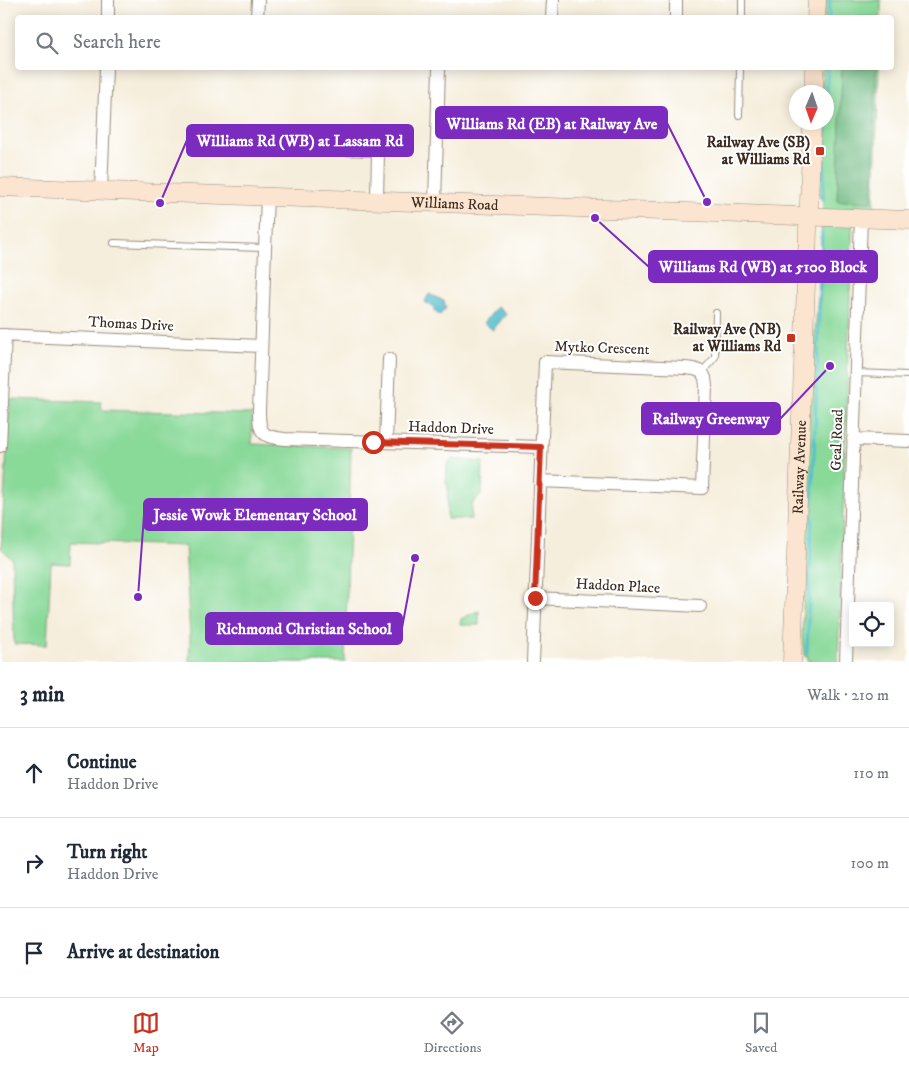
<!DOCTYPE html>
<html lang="en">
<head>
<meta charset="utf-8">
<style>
	:root { --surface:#fff; --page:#f6f6f7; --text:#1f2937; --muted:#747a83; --line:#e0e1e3; --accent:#c8321e }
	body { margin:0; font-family:"IM FELL DW Pica",serif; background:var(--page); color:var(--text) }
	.controls { position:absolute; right:15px; bottom:15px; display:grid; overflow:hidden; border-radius:5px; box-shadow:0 2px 12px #0003 }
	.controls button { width:45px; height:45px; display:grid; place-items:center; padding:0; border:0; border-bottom:1px solid var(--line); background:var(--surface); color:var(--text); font:25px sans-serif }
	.compass { position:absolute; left:789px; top:85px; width:45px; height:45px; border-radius:50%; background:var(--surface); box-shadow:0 2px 12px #0003; rotate:182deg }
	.stop { position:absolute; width:15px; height:15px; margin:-11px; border:4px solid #c8321e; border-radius:50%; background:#fff }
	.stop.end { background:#c8321e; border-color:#fff; box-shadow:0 1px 5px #0008 }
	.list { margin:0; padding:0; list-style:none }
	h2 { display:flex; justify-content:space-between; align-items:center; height:65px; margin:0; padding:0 20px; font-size:21px }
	h2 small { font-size:16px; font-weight:400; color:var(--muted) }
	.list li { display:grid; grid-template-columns:32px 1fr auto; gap:15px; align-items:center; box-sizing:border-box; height:90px; padding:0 20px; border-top:1px solid var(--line) }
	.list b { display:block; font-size:19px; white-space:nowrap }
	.list p { margin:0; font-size:16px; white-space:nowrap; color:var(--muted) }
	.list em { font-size:16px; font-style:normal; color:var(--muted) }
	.icon { flex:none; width:28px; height:28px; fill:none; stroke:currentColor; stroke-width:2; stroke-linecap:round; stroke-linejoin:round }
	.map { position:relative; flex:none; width:909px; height:662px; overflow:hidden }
	.search { position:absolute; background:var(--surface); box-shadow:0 2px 12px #0003; left:15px; right:15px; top:15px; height:55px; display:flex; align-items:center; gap:12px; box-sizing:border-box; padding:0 18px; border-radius:5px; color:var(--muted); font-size:19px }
	.sheet { height:335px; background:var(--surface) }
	nav { display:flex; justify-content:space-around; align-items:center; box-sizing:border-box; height:70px; border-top:1px solid var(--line); background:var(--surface); font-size:14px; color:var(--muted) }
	nav a { display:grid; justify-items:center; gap:2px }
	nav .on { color:var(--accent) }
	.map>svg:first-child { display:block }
	.green { fill:#89d999; stroke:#62825c }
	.forest { fill:#6eb981; stroke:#547250 }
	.water { fill:#52bdcd; stroke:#467476 }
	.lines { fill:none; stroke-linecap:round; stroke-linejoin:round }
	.stream { stroke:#52bdcd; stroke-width:3 }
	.lane-casing { stroke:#988c7d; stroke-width:8 }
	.street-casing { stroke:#988c7d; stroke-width:14 }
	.secondary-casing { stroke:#988c7d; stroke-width:19 }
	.lane { stroke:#fff; stroke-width:6 }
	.street { stroke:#fff; stroke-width:12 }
	.secondary { stroke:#fce5d0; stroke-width:18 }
	.route { stroke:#c8321e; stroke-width:6 }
	.poi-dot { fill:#c8321e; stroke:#fff; stroke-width:2 }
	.labels { text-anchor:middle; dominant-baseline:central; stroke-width:4; stroke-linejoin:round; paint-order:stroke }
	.poi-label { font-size:15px; font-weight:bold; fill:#3b2a1e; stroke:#fff; text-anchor:end }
	.street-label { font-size:15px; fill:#3b2a1e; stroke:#fff }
	.leader { fill:none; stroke:#7b2cbf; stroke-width:2 }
	.callout-dot { fill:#7b2cbf; stroke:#fff; stroke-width:2 }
	.callout { fill:#7b2cbf; stroke:#7b2cbf; stroke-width:2 }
	.callout-label { font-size:16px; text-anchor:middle; font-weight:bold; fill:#fff }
</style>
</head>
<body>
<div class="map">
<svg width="909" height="662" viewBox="0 0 909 662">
	<rect width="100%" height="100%" fill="#fff"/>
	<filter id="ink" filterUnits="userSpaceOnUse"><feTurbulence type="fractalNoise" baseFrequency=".02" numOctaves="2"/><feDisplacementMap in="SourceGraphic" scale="10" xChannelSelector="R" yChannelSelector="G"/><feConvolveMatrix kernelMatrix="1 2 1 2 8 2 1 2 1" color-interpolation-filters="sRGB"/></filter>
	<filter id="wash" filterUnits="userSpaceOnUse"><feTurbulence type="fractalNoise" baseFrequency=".0096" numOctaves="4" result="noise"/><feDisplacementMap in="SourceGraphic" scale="20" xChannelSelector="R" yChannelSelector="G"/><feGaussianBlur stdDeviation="1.12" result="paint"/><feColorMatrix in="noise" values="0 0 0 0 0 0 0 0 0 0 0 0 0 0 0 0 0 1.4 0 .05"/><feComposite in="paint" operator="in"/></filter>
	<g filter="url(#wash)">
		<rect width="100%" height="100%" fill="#f6eedc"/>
		<path class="green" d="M825,0h56v17l-57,1z
			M822,68h57l-5,139h-21l-15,455h-30v-6h-4l-2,-19 10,-279 6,-60 5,-97 -3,-3 -1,-4 2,-71 5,-1v-30h-4z
			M10,399l91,3 1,8 150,4v30l99,4 -6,214h-156l1,-24 -5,-92 -114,-4 -1,22 -19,-1 -4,82 -33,-1 -2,-85 -11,-11z
			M451,459l32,3 -1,32 -10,10 -1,15h-24l1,-35h-2l1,-19z
			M479,611v14h-19l1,-6 14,-7z"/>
		<path class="forest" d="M842,68h34l-4,134 -35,-1z"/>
		<path class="water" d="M429,294l15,7 2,7 -6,7 -6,-4v-4l-9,-5z
			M497,307l9,7 -13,16 -9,-7z"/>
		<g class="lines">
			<path class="stream" d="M829,18l1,-18
				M826,104l2,-36
				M823,201l3,-79
				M807,653l15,-420"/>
		</g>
	</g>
	<g filter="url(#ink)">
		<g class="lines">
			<g class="lane-casing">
				<path id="lane" d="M742,18v-18
					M739,115l1,-47
					M114,243l151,5
					M702,372l13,-15 1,-44
					M856,373l53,2"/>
			</g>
			<g class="street-casing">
				<path id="street" d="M108,18v-18
					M257,18l1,-18
					M552,18l1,-18
					M676,18v-18
					M336,149l42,1 -1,51
					M101,191l5,-123
					M267,196l-8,215c0,23 4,26 26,28l256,8
					M435,202l4,-134
					M0,335l261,11
					M853,439l56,2
					M386,442l3,-83
					M0,446l5,-111
					M535,598l165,8
					M533,662l12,-300 140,6 9,1 8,3 3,6 1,8 -4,102 -162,-7
					M846,662l15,-444"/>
			</g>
			<g class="secondary-casing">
				<g id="secondary">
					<path d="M816,18l1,-18"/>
					<path d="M814,92v-24"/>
					<path id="s1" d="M0,187l909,33"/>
					<path id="s2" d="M792,662l20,-540"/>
				</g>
			</g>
			<use href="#lane" class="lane"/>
			<use href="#street" class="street"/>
			<use href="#secondary" class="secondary"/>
		</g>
	</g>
	<g class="lines" filter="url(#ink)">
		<path class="route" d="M373,442l168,5 -6,151"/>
	</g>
	<g class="poi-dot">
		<rect x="815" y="146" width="10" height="10" rx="2.5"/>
		<rect x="786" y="333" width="10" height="10" rx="2.5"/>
	</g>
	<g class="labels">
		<g class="poi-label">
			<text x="810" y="142">Railway Ave (SB)<tspan x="810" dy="17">at Williams Rd</tspan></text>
			<text x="781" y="329">Railway Ave (NB)<tspan x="781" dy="17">at Williams Rd</tspan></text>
		</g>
		<g class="street-label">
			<text stroke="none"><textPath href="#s1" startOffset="455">Williams Road</textPath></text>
			<text transform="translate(131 324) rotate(3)">Thomas Drive</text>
			<text transform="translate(602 348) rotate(2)">Mytko Crescent</text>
			<text transform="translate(451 428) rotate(2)">Haddon Drive</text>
			<text transform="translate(837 440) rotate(-88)">Geal Road</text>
			<text stroke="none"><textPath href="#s2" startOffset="195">Railway Avenue</textPath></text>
			<text transform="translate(618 586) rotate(3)">Haddon Place</text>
		</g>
	</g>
	<path class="leader" d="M707 202L667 123M160 203L187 140M595 218L649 267M830 366L780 419M138 597L144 515M415 558L402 628"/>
	<g class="callout-dot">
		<circle cx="707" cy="202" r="5"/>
		<circle cx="160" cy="203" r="5"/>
		<circle cx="595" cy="218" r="5"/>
		<circle cx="830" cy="366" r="5"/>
		<circle cx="138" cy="597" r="5"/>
		<circle cx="415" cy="558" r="5"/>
	</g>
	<g class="callout">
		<rect x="436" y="107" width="231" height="31" rx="5"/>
		<rect x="187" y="125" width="226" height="31" rx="5"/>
		<rect x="649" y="251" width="228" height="31" rx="5"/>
		<rect x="642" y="403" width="138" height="31" rx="5"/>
		<rect x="144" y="499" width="223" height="31" rx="5"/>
		<rect x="206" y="613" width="196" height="31" rx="5"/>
	</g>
	<g class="callout-label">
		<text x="552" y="129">Williams Rd (EB) at Railway Ave</text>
		<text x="300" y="146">Williams Rd (WB) at Lassam Rd</text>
		<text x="763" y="272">Williams Rd (WB) at 5100 Block</text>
		<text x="711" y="424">Railway Greenway</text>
		<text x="255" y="520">Jessie Wowk Elementary School</text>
		<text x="304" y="634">Richmond Christian School</text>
	</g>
</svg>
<div class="controls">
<button><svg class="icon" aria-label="locate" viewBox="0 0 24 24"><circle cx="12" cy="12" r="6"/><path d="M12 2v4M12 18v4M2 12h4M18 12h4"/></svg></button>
</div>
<svg class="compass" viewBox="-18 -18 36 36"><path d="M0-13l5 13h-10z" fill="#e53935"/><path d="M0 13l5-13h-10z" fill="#747a83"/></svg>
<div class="stop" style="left:373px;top:442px"></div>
<div class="stop end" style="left:535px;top:598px"></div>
<div class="search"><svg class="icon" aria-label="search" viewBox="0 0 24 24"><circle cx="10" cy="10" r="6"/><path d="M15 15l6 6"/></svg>Search here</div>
</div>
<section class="sheet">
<h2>3 min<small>Walk · 210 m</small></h2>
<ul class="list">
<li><svg class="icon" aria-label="ahead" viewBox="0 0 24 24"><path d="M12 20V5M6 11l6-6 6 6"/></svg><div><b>Continue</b><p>Haddon Drive</p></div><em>110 m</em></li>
<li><svg class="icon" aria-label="right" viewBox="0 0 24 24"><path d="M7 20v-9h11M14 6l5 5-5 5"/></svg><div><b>Turn right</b><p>Haddon Drive</p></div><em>100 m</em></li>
<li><svg class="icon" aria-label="arrive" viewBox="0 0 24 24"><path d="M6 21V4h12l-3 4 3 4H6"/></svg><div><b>Arrive at destination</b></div></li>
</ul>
</section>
<nav>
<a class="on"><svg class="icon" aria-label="map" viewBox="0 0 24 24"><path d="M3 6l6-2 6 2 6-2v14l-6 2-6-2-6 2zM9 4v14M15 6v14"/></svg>Map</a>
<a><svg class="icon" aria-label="directions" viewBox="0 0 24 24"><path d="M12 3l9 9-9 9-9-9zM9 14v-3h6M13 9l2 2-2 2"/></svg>Directions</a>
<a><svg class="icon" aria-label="saved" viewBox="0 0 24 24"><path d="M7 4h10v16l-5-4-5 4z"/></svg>Saved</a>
</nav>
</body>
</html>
